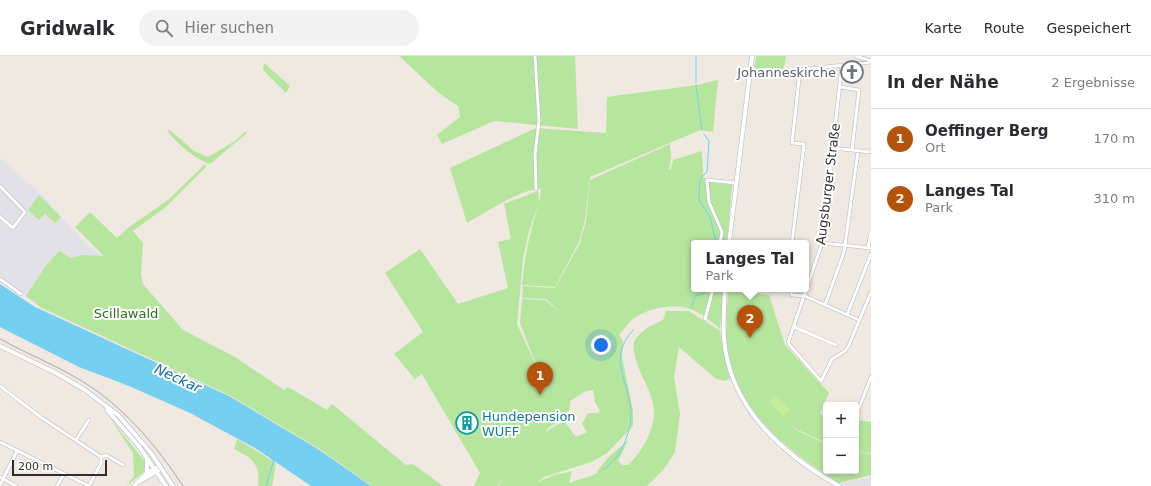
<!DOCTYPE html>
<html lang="de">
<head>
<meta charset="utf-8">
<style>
	:root { --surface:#fff; --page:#f2f2f3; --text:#2b2b33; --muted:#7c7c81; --line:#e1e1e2; --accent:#b45309 }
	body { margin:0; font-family:"DejaVu Sans",sans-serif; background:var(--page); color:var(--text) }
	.controls { position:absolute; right:12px; bottom:12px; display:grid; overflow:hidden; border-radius:4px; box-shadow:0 2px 6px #0003 }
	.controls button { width:36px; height:36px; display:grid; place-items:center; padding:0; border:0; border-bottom:1px solid var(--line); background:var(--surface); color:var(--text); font:20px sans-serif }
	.scale { position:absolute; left:12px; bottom:10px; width:95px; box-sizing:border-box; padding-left:4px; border:2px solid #2e2e2e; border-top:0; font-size:11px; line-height:14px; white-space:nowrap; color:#2e2e2e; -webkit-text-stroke:3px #fff; paint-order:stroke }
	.you { position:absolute; left:601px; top:289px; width:14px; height:14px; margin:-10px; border:3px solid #fff; border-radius:50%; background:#1a73e8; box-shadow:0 0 0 6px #1a73e833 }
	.badge { display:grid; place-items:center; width:26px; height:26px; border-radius:50%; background:var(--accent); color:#fff; font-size:13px; font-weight:700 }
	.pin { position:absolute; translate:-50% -33px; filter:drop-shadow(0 1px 2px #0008) }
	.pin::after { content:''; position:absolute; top:21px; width:14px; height:12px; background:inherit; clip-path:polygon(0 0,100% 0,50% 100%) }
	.popup { position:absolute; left:691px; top:184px; width:118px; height:52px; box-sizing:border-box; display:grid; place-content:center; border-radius:4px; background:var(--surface); filter:drop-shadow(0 1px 3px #0005); font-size:13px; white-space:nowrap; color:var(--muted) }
	.popup b { font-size:15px; color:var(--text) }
	.popup::after { content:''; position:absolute; left:50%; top:100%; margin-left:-8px; border:8px solid transparent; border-top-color:var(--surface) }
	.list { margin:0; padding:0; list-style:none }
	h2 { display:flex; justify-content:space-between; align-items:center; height:52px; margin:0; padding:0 16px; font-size:17px }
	h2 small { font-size:13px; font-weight:400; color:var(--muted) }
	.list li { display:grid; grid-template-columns:26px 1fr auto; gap:12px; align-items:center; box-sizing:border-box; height:60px; padding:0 16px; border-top:1px solid var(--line) }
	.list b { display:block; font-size:15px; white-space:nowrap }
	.list p { margin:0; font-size:13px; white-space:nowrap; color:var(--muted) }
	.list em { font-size:13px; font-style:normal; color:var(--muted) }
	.icon { flex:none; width:22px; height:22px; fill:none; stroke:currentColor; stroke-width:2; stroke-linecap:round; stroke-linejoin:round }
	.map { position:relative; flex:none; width:871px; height:430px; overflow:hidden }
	header { display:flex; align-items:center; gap:24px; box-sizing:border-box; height:56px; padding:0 20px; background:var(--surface); border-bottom:1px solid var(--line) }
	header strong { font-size:19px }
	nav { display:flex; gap:22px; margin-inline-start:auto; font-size:14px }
	.search { width:280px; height:36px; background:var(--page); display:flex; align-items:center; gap:10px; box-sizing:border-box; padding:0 14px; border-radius:22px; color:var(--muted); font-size:15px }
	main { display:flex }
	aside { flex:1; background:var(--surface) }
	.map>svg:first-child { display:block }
	.industrial { fill:#e3e1e8 }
	.green { fill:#b6e59e; fill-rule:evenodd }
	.pitch { fill:#c9ec9a }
	.water { fill:#75cff0 }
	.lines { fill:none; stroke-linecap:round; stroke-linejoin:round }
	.stream { stroke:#75cff0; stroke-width:1 }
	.street-casing { stroke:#b4b7c1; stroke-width:4 }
	.secondary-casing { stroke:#b4b7c1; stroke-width:5 }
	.street { stroke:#fff; stroke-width:3 }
	.secondary { stroke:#fff; stroke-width:4 }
	.tram { stroke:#a3a6b8; stroke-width:1 }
	.labels { text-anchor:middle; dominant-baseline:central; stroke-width:4; stroke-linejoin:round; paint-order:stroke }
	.worship-label { font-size:13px; fill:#5b616d; stroke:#fff; text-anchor:end }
	.street-label { font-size:13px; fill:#2e2e2e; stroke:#fff }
	.park-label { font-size:13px; fill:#2c6e1b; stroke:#fff }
	.culture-label { font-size:13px; fill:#0d838f; stroke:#fff; text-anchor:start }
	.water-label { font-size:14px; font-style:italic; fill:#0d6fa3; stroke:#fff }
</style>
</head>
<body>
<header>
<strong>Gridwalk</strong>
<div class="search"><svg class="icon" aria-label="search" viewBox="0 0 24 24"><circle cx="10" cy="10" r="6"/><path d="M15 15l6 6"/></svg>Hier suchen</div>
<nav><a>Karte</a><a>Route</a><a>Gespeichert</a></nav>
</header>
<main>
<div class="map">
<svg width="871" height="430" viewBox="0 0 871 430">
	<rect width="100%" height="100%" fill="#efe9e1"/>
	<path class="industrial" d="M0,102l40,35 47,52 15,12 -20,-2 -11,3 -12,-7 -14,16 -19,29 -26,-17z
		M871,421v9h-26l-5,-2z"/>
	<path class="green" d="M399,0h176l3,73 -84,-8 -52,23 -5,-9 23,-18 -2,-11 -19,-13z
		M756,0h30l-3,17 -30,2z
		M264,7l26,23 -4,7 -23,-23z
		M718,24l-5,52 -13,-2 -110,47 -5,43 -6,22 -24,45 -33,-2c2,-18 4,-36 9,-53 3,-15 9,-27 10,-43 -19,-1 -56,24 -74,34l-17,-55 86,-40 70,5 1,-36 90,-12z
		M170,74l24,21 14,6 27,-16 11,-10 1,2 -37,31c-17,-6 -31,-19 -43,-33z
		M670,88l1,14 -2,12 2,-1 2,-9 29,-9 1,26 5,5 24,3 -5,58h-33v46h30l-4,40c-9,-8 -19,-16 -30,-20 -15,-6 -38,-1 -51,6 -8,4 -14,13 -20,20l4,6 -1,16 11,54v15l-27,28 -15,8 -47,15 -6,5 16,-7 18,-4 -3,12 27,-9c10,-17 18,-21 32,-34l-10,21 4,4h6c13,-12 27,-35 26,-54 -1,-12 -6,-23 -11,-33 -4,-10 -11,-24 -9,-36 6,-11 17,-17 29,-22l3,-9h23l31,20 2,14 8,34 -6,2 -8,-2 -37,-32 -5,30 6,37 -5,38 -11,17 -17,17h-148l5,-12 -6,12h-24l6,-13 -58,-99 -7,5 -21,-25 29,-22 -38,-59 35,-24 38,55 50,-16 -10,-46 13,-3 -7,-35 34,-13 1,12 -10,28 -6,28 -6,65 22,48 -19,-49 2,-24 23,1 17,14 -16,-15 -24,-1 1,-12 32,2 25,-45 6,-22 4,-41zM593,334l2,12 5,9 -2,2h-10l-6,11 5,8 -11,5 -12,-16 -19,11c10,-14 25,-6 25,-31l14,-9z
		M205,108l1,3 -39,39 -34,25 10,12 -2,31 2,10 40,46 52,27 49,33 4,-3 39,23 5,-6 74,61 7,-1 30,22h-71l-54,-38 -89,-53 -187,-87 -16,-12 19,-29 14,-16 12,7 11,-3 22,1 -29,-29 15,-15 27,26 12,-11 39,-27z
		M39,139l22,22 -6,6 -10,-9 -6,6 -11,-10z
		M728,235l41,4 16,50 44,48 -9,20 6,5v25l-30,-14 -6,-5 6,6 30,14v27h30v-19l15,2v21l-32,8c-53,-33 -104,-72 -112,-140 -2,-17 0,-34 1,-52z
		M110,362l36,45 -3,10 -17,13 8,-10 -1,-23z
		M856,364l15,2v31l-15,-1z
		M237,383l39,24 -4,23h-14c3,-22 -6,-28 -24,-37z"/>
	<path class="pitch" d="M775,340l15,14 -7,6 -14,-14z"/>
	<path class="water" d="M0,228l35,23 194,89 89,53 53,37h-60l-56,-38 -65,-35 -61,-27 -50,-19 -79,-40z"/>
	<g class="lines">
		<path class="stream" d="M696,27v-27
			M696,29l6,45
			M704,78l5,7 -2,31 -7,7 -1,21 11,17 6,26
			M691,252l4,-12 10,-3 2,-4
			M603,414c10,-8 16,-14 21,-26 4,-10 7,-19 7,-30 -1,-33 -25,-54 2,-84
			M266,430l8,-26"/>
		<g class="street-casing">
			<path id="street" d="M535,0l4,65 -4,33 1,35
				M856,0l15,5
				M842,9l-20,178 -34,100 33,38 11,-22 13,-8 4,-6 22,-53
				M790,15l81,-9
				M840,31l19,3 -7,60
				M832,92l39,4
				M0,130l25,26 -12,16 -13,-11
				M720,187l2,-11 -13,-30 -2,-22 29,3
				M792,187l12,-99 -12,-1 8,-73
				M822,187l49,5
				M868,192l3,-16
				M0,223l21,15
				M790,233l2,6 13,1 54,24
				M825,249l19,-53 14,-101
				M847,259l24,-61
				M705,263l8,-30
				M794,271l42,18
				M0,330l42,32 59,39v6l-12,23
				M856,360l15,-39
				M76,384l13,-20
				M0,386l89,44
				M101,401l5,-2 17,10
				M0,421l16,9
				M0,429l17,-34
				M57,430l7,-12"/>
		</g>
		<g class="secondary-casing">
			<path id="secondary" d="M729,187l23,-187
				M725,233c-1,16 -2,33 -1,49 5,69 58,116 115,148
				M0,290l56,27 29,17 33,25 33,38 22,33
				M107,354l31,35 28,41
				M147,417v-15
				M140,425l18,-10
				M134,430l13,-13 9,-5"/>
		</g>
		<use href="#street" class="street"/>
		<use href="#secondary" class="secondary"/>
		<path class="tram" d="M0,283c27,15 56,26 82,42 42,26 74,64 101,105"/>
	</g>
	<defs>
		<g id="church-ring" transform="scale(1.15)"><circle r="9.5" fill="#fff" stroke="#6b7280" stroke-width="1.5"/><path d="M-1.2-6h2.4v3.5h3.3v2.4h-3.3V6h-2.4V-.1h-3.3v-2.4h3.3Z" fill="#6b7280"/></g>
		<g id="building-ring" transform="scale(1.15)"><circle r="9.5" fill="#fff" stroke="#0f9aa8" stroke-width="1.5"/><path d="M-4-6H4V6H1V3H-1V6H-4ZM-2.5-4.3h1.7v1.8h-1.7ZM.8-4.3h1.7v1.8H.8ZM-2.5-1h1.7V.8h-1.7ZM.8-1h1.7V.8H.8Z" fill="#0f9aa8"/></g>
	</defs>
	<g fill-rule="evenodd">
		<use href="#church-ring" x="852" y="16"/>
		<use href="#building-ring" x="467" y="367"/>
	</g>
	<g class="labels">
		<g class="worship-label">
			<text x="836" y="16">Johanneskirche</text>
		</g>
		<g class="street-label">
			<text transform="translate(828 128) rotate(-83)">Augsburger Straße</text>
		</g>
		<g class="park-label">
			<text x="126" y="257">Scillawald</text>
		</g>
		<g class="culture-label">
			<text x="482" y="360">Hundepension<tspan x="482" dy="15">WUFF</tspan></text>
		</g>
		<g class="water-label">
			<text transform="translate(178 322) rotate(25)">Neckar</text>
		</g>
	</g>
</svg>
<div class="controls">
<button>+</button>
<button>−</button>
</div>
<div class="scale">200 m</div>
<div class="you"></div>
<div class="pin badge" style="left:540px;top:339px">1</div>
<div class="pin badge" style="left:750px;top:282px">2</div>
<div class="popup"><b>Langes Tal</b>Park</div>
</div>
<aside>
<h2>In der Nähe<small>2 Ergebnisse</small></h2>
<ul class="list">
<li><span class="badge">1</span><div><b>Oeffinger Berg</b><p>Ort</p></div><em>170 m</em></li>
<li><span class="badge">2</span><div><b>Langes Tal</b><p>Park</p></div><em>310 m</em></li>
</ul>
</aside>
</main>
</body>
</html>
